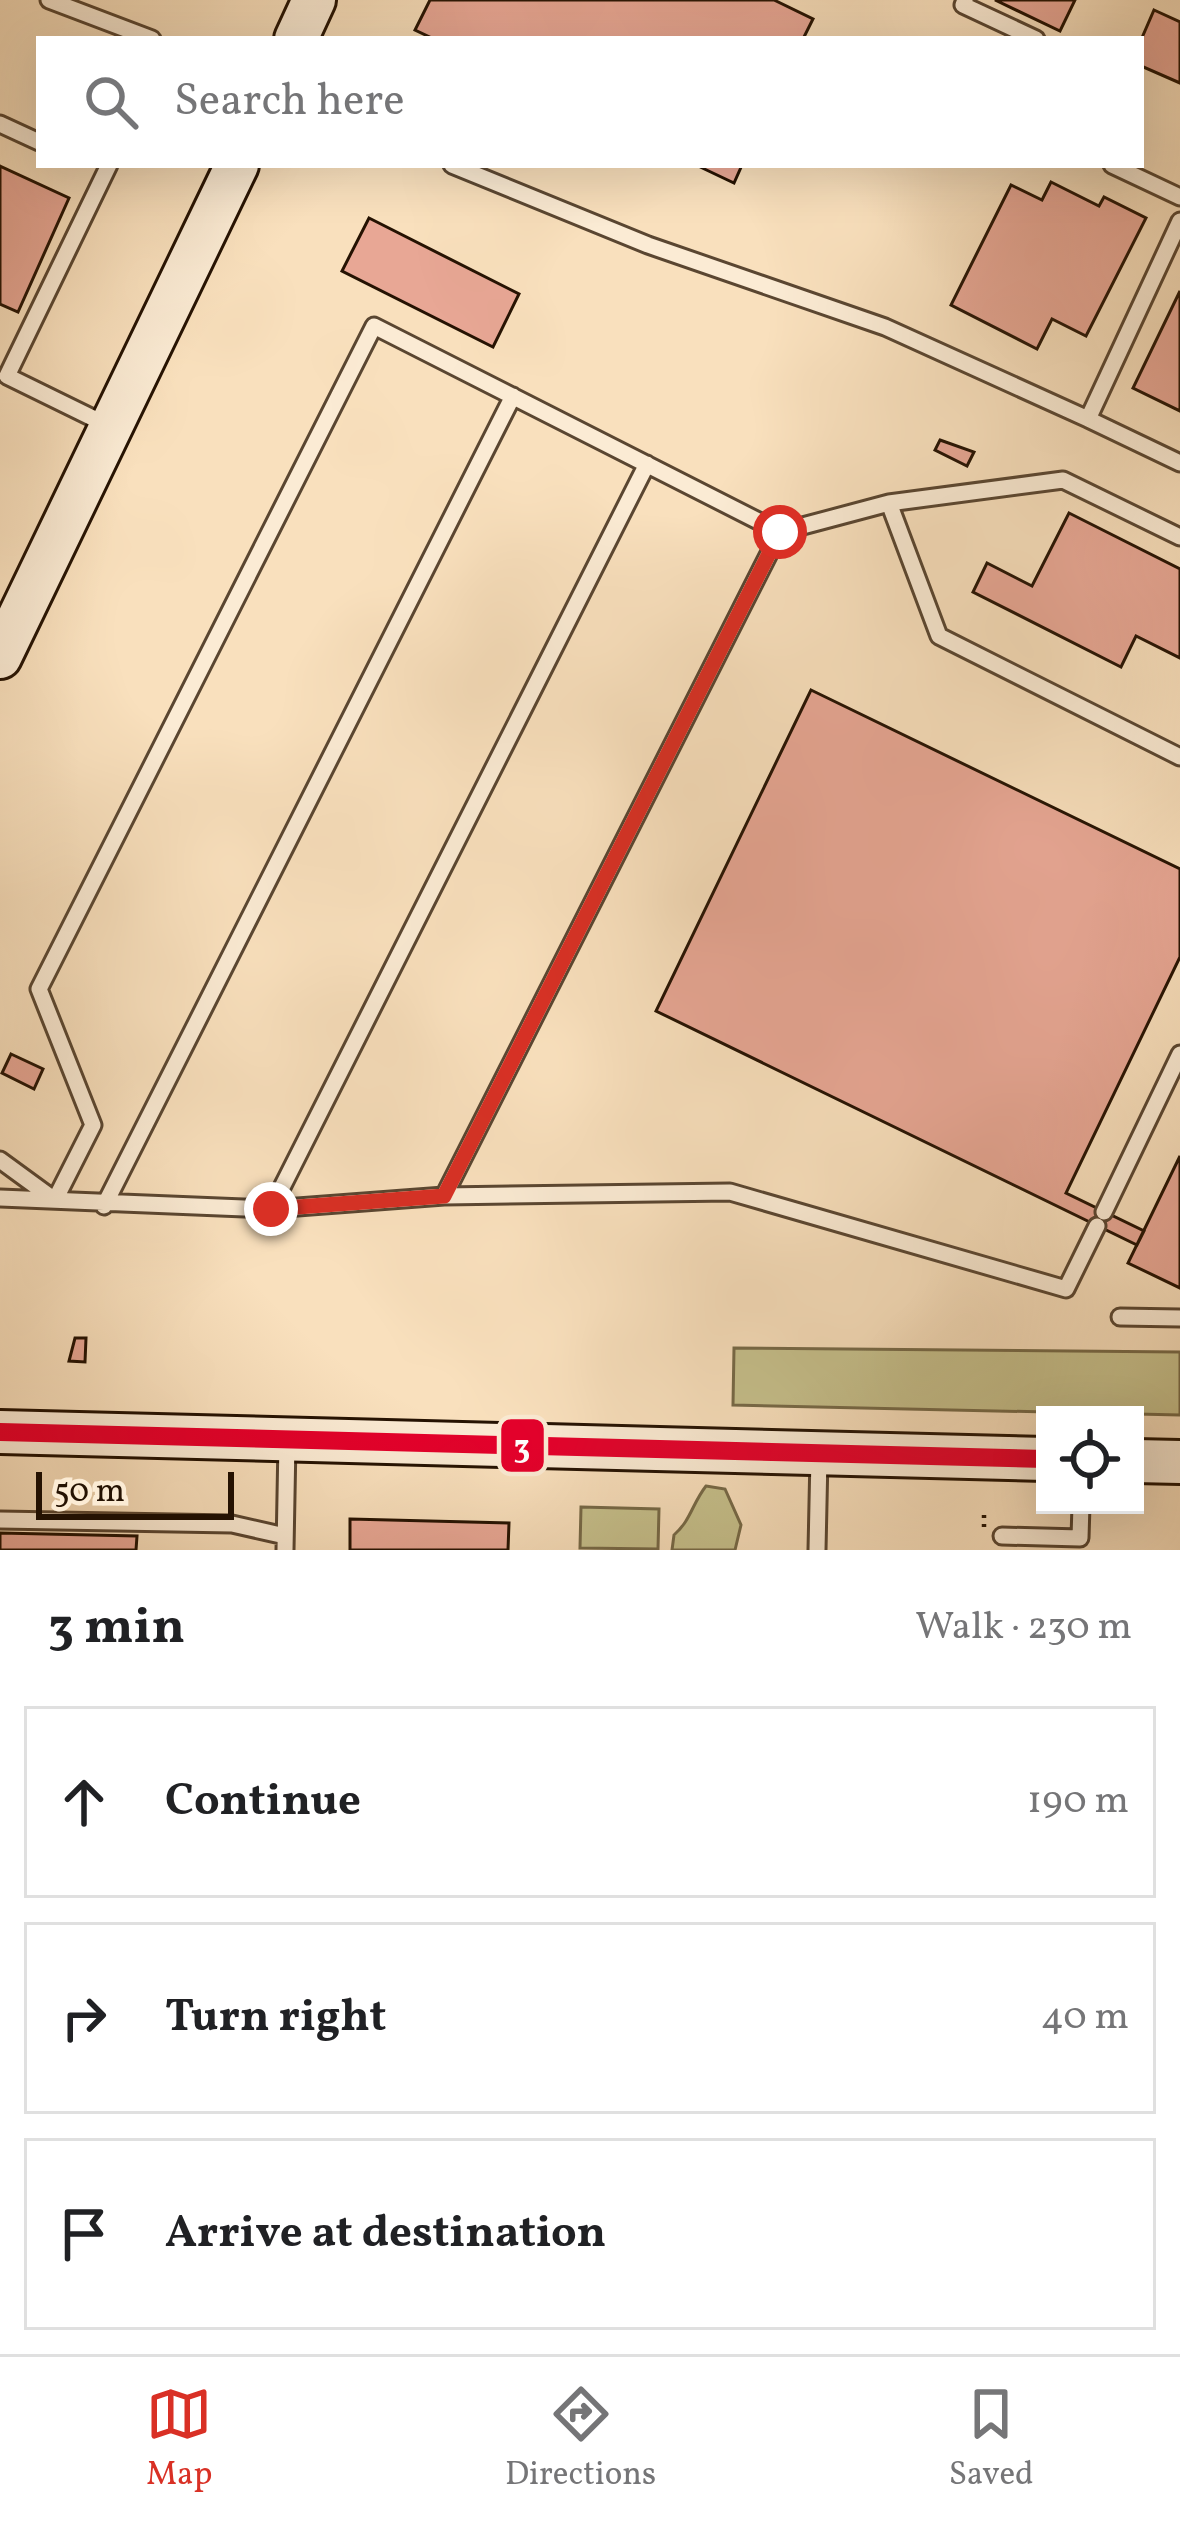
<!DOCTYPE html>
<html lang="en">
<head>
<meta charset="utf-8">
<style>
	:root { --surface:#fff; --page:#f2f2f2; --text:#202124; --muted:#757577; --line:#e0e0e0; --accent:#d93025 }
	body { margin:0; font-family:Vollkorn,serif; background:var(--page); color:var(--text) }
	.controls { position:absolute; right:36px; bottom:36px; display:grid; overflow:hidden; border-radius:0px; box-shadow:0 12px 48px #0002 }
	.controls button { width:108px; height:108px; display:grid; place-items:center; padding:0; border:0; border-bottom:3px solid var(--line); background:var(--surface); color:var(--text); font:60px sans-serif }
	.scale { position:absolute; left:36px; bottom:30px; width:198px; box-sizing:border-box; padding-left:12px; border:6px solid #251202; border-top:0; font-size:33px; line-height:42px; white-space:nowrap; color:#251202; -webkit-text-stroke:9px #fbebd4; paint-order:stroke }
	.stop { position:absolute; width:36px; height:36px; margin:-27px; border:9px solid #d93025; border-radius:50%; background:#fff }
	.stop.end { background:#d93025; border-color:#fff; box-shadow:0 3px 12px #0008 }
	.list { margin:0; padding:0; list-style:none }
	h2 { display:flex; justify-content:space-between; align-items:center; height:156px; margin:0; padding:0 48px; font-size:51px }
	h2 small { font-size:39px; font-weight:400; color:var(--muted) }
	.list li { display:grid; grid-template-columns:78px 1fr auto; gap:36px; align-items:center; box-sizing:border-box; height:192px; margin:0 24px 24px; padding:0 24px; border:3px solid var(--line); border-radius:0px }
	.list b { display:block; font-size:45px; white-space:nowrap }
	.list em { font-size:39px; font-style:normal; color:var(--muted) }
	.icon { flex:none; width:66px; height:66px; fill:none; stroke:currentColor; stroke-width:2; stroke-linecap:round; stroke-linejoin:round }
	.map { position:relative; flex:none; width:1180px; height:1550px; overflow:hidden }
	.search { position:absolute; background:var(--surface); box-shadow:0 12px 48px #0002; left:36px; right:36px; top:36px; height:132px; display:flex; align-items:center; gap:30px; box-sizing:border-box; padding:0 42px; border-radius:0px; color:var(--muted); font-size:45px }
	.sheet { height:804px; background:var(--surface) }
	nav { display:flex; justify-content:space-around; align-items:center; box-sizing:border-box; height:168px; border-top:3px solid var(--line); background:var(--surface); font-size:33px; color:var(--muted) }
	nav a { display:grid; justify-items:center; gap:6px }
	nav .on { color:var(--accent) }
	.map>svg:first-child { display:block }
	.green { fill:#c6c08c; stroke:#766947; stroke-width:3 }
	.building { fill:#e8a795; stroke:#251202; stroke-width:3 }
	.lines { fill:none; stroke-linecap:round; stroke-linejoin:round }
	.lane-casing { stroke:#5a4631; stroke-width:21 }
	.secondary-casing { stroke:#251202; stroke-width:48 }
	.path { stroke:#251202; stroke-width:4.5; stroke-dasharray:3 6; stroke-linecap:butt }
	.lane { stroke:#fbebd4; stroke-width:15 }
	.secondary { stroke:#fbebd4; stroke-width:42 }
	.bus-1-casing { stroke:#fbebd4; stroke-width:27 }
	.bus-1 { stroke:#e4002b; stroke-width:18 }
	.route { stroke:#d93025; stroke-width:15 }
	.line-badge { stroke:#fbebd4; stroke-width:4.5 }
	.badge-label { font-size:33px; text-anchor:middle; font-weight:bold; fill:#fff }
</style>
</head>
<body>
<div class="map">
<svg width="1180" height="1550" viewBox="0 0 1180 1550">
	<rect width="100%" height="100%" fill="#f9e0bd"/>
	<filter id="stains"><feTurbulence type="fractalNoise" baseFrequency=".00167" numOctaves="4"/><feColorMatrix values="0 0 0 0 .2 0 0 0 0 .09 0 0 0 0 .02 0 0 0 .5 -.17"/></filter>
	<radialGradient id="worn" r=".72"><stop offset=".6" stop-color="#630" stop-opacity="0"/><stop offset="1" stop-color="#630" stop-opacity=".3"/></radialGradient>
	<path class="green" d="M734,1348l446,4v63l-447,-10z
		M706,1486l19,3 16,36 -6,25h-63l2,-15c17,-15 18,-31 32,-49z
		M581,1507l78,2 -1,40 -78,-1z"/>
	<path class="building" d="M430,0h344l39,19 -10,20h-369l-19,-9z
		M995,0h80l-15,31z
		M1154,10l26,12v61l-39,-17v-26z
		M696,165h46l-8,18z
		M0,166l69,32 -51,114 -18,-8z
		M1051,182l48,24 5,-9 42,21 -60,118 -34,-17 -15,30 -86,-44 60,-120 31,15z
		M369,218l150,76 -26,53 -151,-76z
		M1180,291v120l-47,-23z
		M940,440l34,12 -7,14 -32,-16z
		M1069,513l111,56v89l-44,-22 -15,31 -148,-75 14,-29 45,23z
		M811,690l369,179v88l-114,236 78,38 -7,14 -481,-234z
		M11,1054l32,15 -9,20 -32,-16z
		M1180,1156v132l-52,-25z
		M75,1338h11l-1,24 -16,-1z
		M350,1519l159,4 -1,27h-158z
		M0,1533l137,3 -1,14h-136z"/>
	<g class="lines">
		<g class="lane-casing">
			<path id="lane" d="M49,0l103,39
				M965,0l-2,5 73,34
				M0,124l39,18
				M452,165l196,80 237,82 203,92 92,-198
				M1112,165l68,32
				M1088,419l92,44
				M107,425l-100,-49 102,-211
				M889,503l50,133 241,121
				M780,532l109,-29 174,-23 117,57
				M0,1160l52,38
				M444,1196l286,-4 336,97 31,-63
				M0,1198l271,11 173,-13 336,-664 -406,-206 -335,663 54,136 -38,75
				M104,1206l409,-810
				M271,1209l376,-745
				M1104,1212l76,-158
				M1120,1317l60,1
				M0,1520l232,4 53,12
				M1002,1536l78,2 1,-33
				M285,1550l2,-108
				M817,1550l2,-93"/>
		</g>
		<g class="secondary-casing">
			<path id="secondary" d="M296,39l18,-39
				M0,657l237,-492
				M0,1432l1045,27
				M1135,1461l45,1"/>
		</g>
		<path class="path" d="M984,1527v-18"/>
		<use href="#lane" class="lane"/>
		<use href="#secondary" class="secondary"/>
		<g class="bus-1-casing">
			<path id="bus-1" d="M0,1432l1045,27"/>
		</g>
		<use href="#bus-1" class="bus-1"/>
	</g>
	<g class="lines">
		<path class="route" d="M271,1209l173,-13 336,-664"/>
	</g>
	<rect class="line-badge" x="499" y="1417" width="47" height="57" rx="12" fill="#e4002b"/>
	<g class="badge-label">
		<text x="522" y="1457">3</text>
	</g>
	<rect width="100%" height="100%" filter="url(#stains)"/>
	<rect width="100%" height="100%" fill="url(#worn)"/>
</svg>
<div class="controls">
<button><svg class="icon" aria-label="locate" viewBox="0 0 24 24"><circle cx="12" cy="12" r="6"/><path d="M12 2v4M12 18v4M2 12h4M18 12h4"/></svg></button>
</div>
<div class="scale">50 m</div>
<div class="stop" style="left:780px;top:532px"></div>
<div class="stop end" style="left:271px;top:1209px"></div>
<div class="search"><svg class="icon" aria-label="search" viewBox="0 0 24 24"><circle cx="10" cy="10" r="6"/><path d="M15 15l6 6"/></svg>Search here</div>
</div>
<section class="sheet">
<h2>3 min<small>Walk · 230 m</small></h2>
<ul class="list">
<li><svg class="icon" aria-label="ahead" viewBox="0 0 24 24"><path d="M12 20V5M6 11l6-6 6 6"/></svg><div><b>Continue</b></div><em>190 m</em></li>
<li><svg class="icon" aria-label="right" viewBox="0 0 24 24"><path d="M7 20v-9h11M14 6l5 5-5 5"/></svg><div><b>Turn right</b></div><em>40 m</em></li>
<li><svg class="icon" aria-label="arrive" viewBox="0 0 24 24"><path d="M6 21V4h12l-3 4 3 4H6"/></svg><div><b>Arrive at destination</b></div></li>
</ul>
</section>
<nav>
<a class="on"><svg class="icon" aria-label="map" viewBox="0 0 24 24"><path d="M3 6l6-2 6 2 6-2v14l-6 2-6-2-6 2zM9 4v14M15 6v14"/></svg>Map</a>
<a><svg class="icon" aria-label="directions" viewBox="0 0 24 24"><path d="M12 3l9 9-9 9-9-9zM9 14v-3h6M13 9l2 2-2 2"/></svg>Directions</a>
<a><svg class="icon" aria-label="saved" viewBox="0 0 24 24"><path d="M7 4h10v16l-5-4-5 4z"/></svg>Saved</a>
</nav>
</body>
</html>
